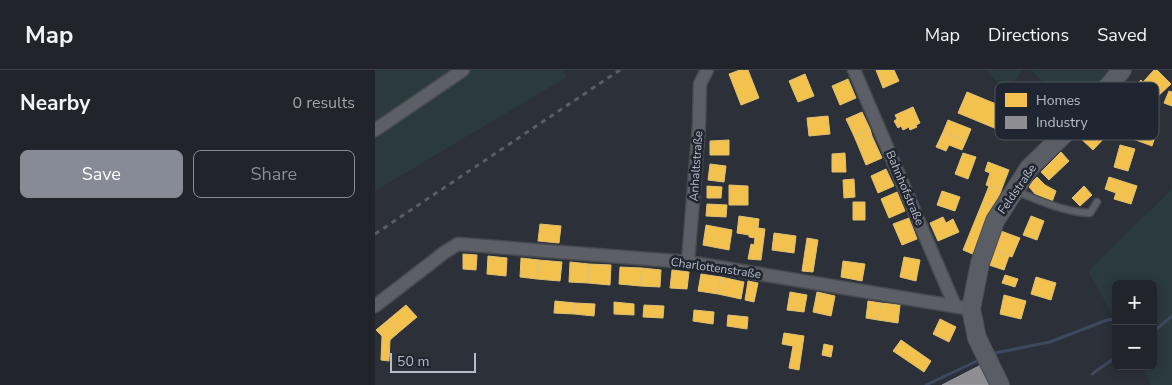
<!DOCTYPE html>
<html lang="en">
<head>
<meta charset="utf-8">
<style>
	:root { --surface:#21242a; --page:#2d3036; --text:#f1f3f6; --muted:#a2a4a8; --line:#3e4147; --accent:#868b95 }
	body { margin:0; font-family:"Nunito Sans",sans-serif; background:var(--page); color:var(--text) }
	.controls { position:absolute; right:15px; bottom:15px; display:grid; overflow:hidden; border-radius:8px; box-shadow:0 2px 12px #0003 }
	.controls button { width:45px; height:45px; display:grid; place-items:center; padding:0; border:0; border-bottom:1px solid var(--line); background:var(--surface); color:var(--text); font:25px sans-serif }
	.scale { position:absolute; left:15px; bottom:12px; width:86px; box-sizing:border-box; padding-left:5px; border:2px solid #b7bcc7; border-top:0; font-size:14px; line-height:18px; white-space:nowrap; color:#b7bcc7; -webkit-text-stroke:4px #202631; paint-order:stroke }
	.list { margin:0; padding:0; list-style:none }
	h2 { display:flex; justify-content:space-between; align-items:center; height:65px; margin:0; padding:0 20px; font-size:21px }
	h2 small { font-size:16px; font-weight:400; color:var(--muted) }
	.actions { display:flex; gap:10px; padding:15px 20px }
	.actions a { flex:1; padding:11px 0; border:1px solid var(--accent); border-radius:8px; text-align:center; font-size:18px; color:var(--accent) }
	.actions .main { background:var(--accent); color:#fff }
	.map { position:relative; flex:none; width:797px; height:315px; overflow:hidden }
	header { display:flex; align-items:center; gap:30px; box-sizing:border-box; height:70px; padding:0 25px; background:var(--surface); border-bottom:1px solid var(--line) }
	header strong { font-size:24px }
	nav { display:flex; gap:28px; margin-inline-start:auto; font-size:18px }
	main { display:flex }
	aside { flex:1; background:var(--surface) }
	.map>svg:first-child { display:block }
	.green { fill:#2b3a3d }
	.homes { fill:#f2c14e; stroke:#e0c072 }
	.industry { fill:#8d8d92; stroke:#9a9ba2 }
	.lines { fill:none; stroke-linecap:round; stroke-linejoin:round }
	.stream { stroke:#3e495f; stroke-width:3 }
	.lane-casing { stroke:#484b51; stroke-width:9 }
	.street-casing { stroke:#484b51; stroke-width:15 }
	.secondary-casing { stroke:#4a4d54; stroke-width:20 }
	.lane { stroke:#5c5f65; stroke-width:6 }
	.street { stroke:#5c5f65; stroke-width:12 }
	.secondary { stroke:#5a5d64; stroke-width:18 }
	.rail { stroke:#5a5d64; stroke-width:3; stroke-dasharray:5 5; stroke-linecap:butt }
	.labels { text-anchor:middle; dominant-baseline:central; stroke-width:5; stroke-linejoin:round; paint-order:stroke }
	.street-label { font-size:12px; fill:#b7bcc7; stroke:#202631 }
	.key { fill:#202631; stroke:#4d535e; stroke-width:1 }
	.key-label { font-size:14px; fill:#b7bcc7 }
</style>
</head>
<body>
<header>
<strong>Map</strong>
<nav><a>Map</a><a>Directions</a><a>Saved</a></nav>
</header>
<main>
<aside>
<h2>Nearby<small>0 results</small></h2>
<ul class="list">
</ul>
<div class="actions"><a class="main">Save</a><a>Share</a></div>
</aside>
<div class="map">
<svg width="797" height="315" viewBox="0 0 797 315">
	<rect width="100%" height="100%" fill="#2c3038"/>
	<path class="green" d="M0,0h187l5,7 -192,114z
		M610,0h38l-16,21z
		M655,0h82l-39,39z
		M797,119v196h-21l-10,-19h12v-82h-37v37l-28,-50z"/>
	<path class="homes" d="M365,0h8l11,28 -18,7 -12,-31z
		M501,0h18l5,11 -16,7z
		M779,0h3l14,14 -14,13 -14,-15z
		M430,4l9,22 -16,6 -9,-21z
		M473,9l8,19 -16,7 -8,-19z
		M766,10l16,17 -10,10 -16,-17z
		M794,21l3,1v14l-8,-3z
		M592,22l46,19 -9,21 -46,-19z
		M538,37l7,16 -4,2 1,2 -7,3 -1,-3 -6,3 -2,-4 -3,2 -4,-7 3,-2 -2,-4z
		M487,42l8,17 -16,7 -8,-17z
		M453,46l2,18 -21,2 -2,-18z
		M573,50l23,9 -5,12 -23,-9z
		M719,50l15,13 -16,17 -14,-13z
		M495,59l2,7 -15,7 -3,-7z
		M762,60l18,7 -3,9 -19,-7z
		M568,62l23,9 -4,9 -13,-5 -3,6 -10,-4z
		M497,66l10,22 -16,7 -9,-22z
		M354,70v15h-19v-14z
		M745,75l15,4 -7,22 -14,-4z
		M686,82l8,9 -20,19 -8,-8z
		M470,83l1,19h-14v-18z
		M588,83l13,4 -8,22 -13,-5z
		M613,92l21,8 -8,21 -15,-6 4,-12 -5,-2z
		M335,94l16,2 -2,16 -16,-2z
		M511,99l8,17 -16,7 -7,-17z
		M662,107l8,8 11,6 -4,11 -15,-6 -9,-10z
		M734,107l28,9 -6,18 -17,-5 2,-6 -11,-4z
		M479,109l1,18 -11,1 -1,-18z
		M354,115l19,1v19h-19z
		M332,116l15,1 -1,11h-14z
		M614,116l12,5 -6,15 -12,-5z
		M709,116l8,9 -12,11 -8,-8z
		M567,121l18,6 -5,14 -18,-6z
		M522,122l8,19 -16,7 -8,-19z
		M608,131l12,5 -20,49 -12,-5z
		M478,132h12v18h-12z
		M332,134l20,1 -1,12 -20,-1z
		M364,146l20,3 -1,9 7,1 -4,31 -13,-1 3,-15 3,1 1,-7 -6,-1v-2l-12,-2z
		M656,146l13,5 -7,19 -14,-5z
		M568,147l3,6 7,-4 6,13 -21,9 -8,-18z
		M534,148l8,21 -15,6 -9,-21z
		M165,154l21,2 -2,17 -21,-2z
		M331,155l26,5 -3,20 -26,-5z
		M626,161l19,7 -8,19 -18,-6z
		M399,163l22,3 -2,17 -22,-3z
		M432,168l11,2 -5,32 -11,-1z
		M619,181l15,5 -5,14 -15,-5z
		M88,184l14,1 -1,15 -13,-1z
		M113,186l19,2 -1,18 -19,-2z
		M529,187l16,3 -4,21 -16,-4z
		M146,188l18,2 -2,19 -17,-2z
		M164,190l23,2 -2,19 -23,-2z
		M468,191l22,3 -3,17 -21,-4z
		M195,192l19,2 -1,19 -19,-1z
		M214,194l22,1 -1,20 -22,-2z
		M245,197l22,1 -2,18 -21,-2z
		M267,198l19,2 -1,17 -20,-1z
		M297,200l17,2 -2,17 -17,-1z
		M326,204l20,3 -3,17 -20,-3z
		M630,205l13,4 -3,8 -13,-4z
		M346,207l23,5 -3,17 -23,-5z
		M661,207l20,6 -5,17 -20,-6z
		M373,211l10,2 -4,19 -9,-2z
		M415,222l17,3 -3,17 -17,-2z
		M442,222l18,4 -4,20 -18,-4z
		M629,225l22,6 -5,18 -21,-5z
		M180,231l20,2 -1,11 -20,-1z
		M493,231l13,2 -3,17 -12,-2z
		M239,232l20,2v11l-20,-1z
		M200,233l20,1 -1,12 -20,-2z
		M506,233l19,2 -2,18 -20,-3z
		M31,235l11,12 -19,16 -10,-13z
		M269,235l20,1 -1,12 -20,-1z
		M319,240l20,2 -1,12 -20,-3z
		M353,245l20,2 -1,12 -20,-3z
		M565,249l16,8 -7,15 -16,-8z
		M13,250l10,13 -8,7 -1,21 -8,-1 1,-24 -6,-6z
		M409,263l20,3 -5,34 -10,-2 4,-22 -11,-2z
		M526,270l30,21 -7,11 -31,-21z
		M449,274l9,2 -2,11 -9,-2z"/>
	<path class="industry" d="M606,295l10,20h-49z"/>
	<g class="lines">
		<path class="stream" d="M778,262l19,-16
			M620,283l55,-11 57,-22 9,-1
			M717,304l24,-17
			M551,315l51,-24"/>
		<g class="lane-casing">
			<path id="lane" d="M641,121c24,10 48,21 74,22l7,-11"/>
		</g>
		<g class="street-casing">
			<path id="street" d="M479,0l101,236
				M0,60l88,-60
				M313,192l11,-137 1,-41 7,-14
				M0,236l70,-54 13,-8 230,18 283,47"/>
		</g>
		<g class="secondary-casing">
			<path id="secondary" d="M625,315l-23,-47 -6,-29 9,-46 15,-42 34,-53 53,-51 40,-47"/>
		</g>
		<use href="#lane" class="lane"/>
		<use href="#street" class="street"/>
		<use href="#secondary" class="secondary"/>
		<path class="rail" d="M0,164l245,-164"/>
	</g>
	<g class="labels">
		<g class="street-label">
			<text transform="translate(321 96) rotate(-86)">Anhaltstraße</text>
			<text transform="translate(530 118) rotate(67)">Bahnhofstraße</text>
			<text transform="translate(642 119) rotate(-55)">Feldstraße</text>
			<text transform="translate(341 198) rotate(8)">Charlottenstraße</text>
		</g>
	</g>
	<rect x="620" y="12" width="164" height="58" rx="8" class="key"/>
	<rect x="630" y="23" width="22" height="14" fill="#f2c14e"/>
	<rect x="630" y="46" width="22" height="13" fill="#8d8d92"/>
	<g class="key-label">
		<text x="661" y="35">Homes</text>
		<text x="661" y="57">Industry</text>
	</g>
</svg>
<div class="controls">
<button>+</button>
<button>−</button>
</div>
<div class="scale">50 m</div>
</div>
</main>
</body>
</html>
